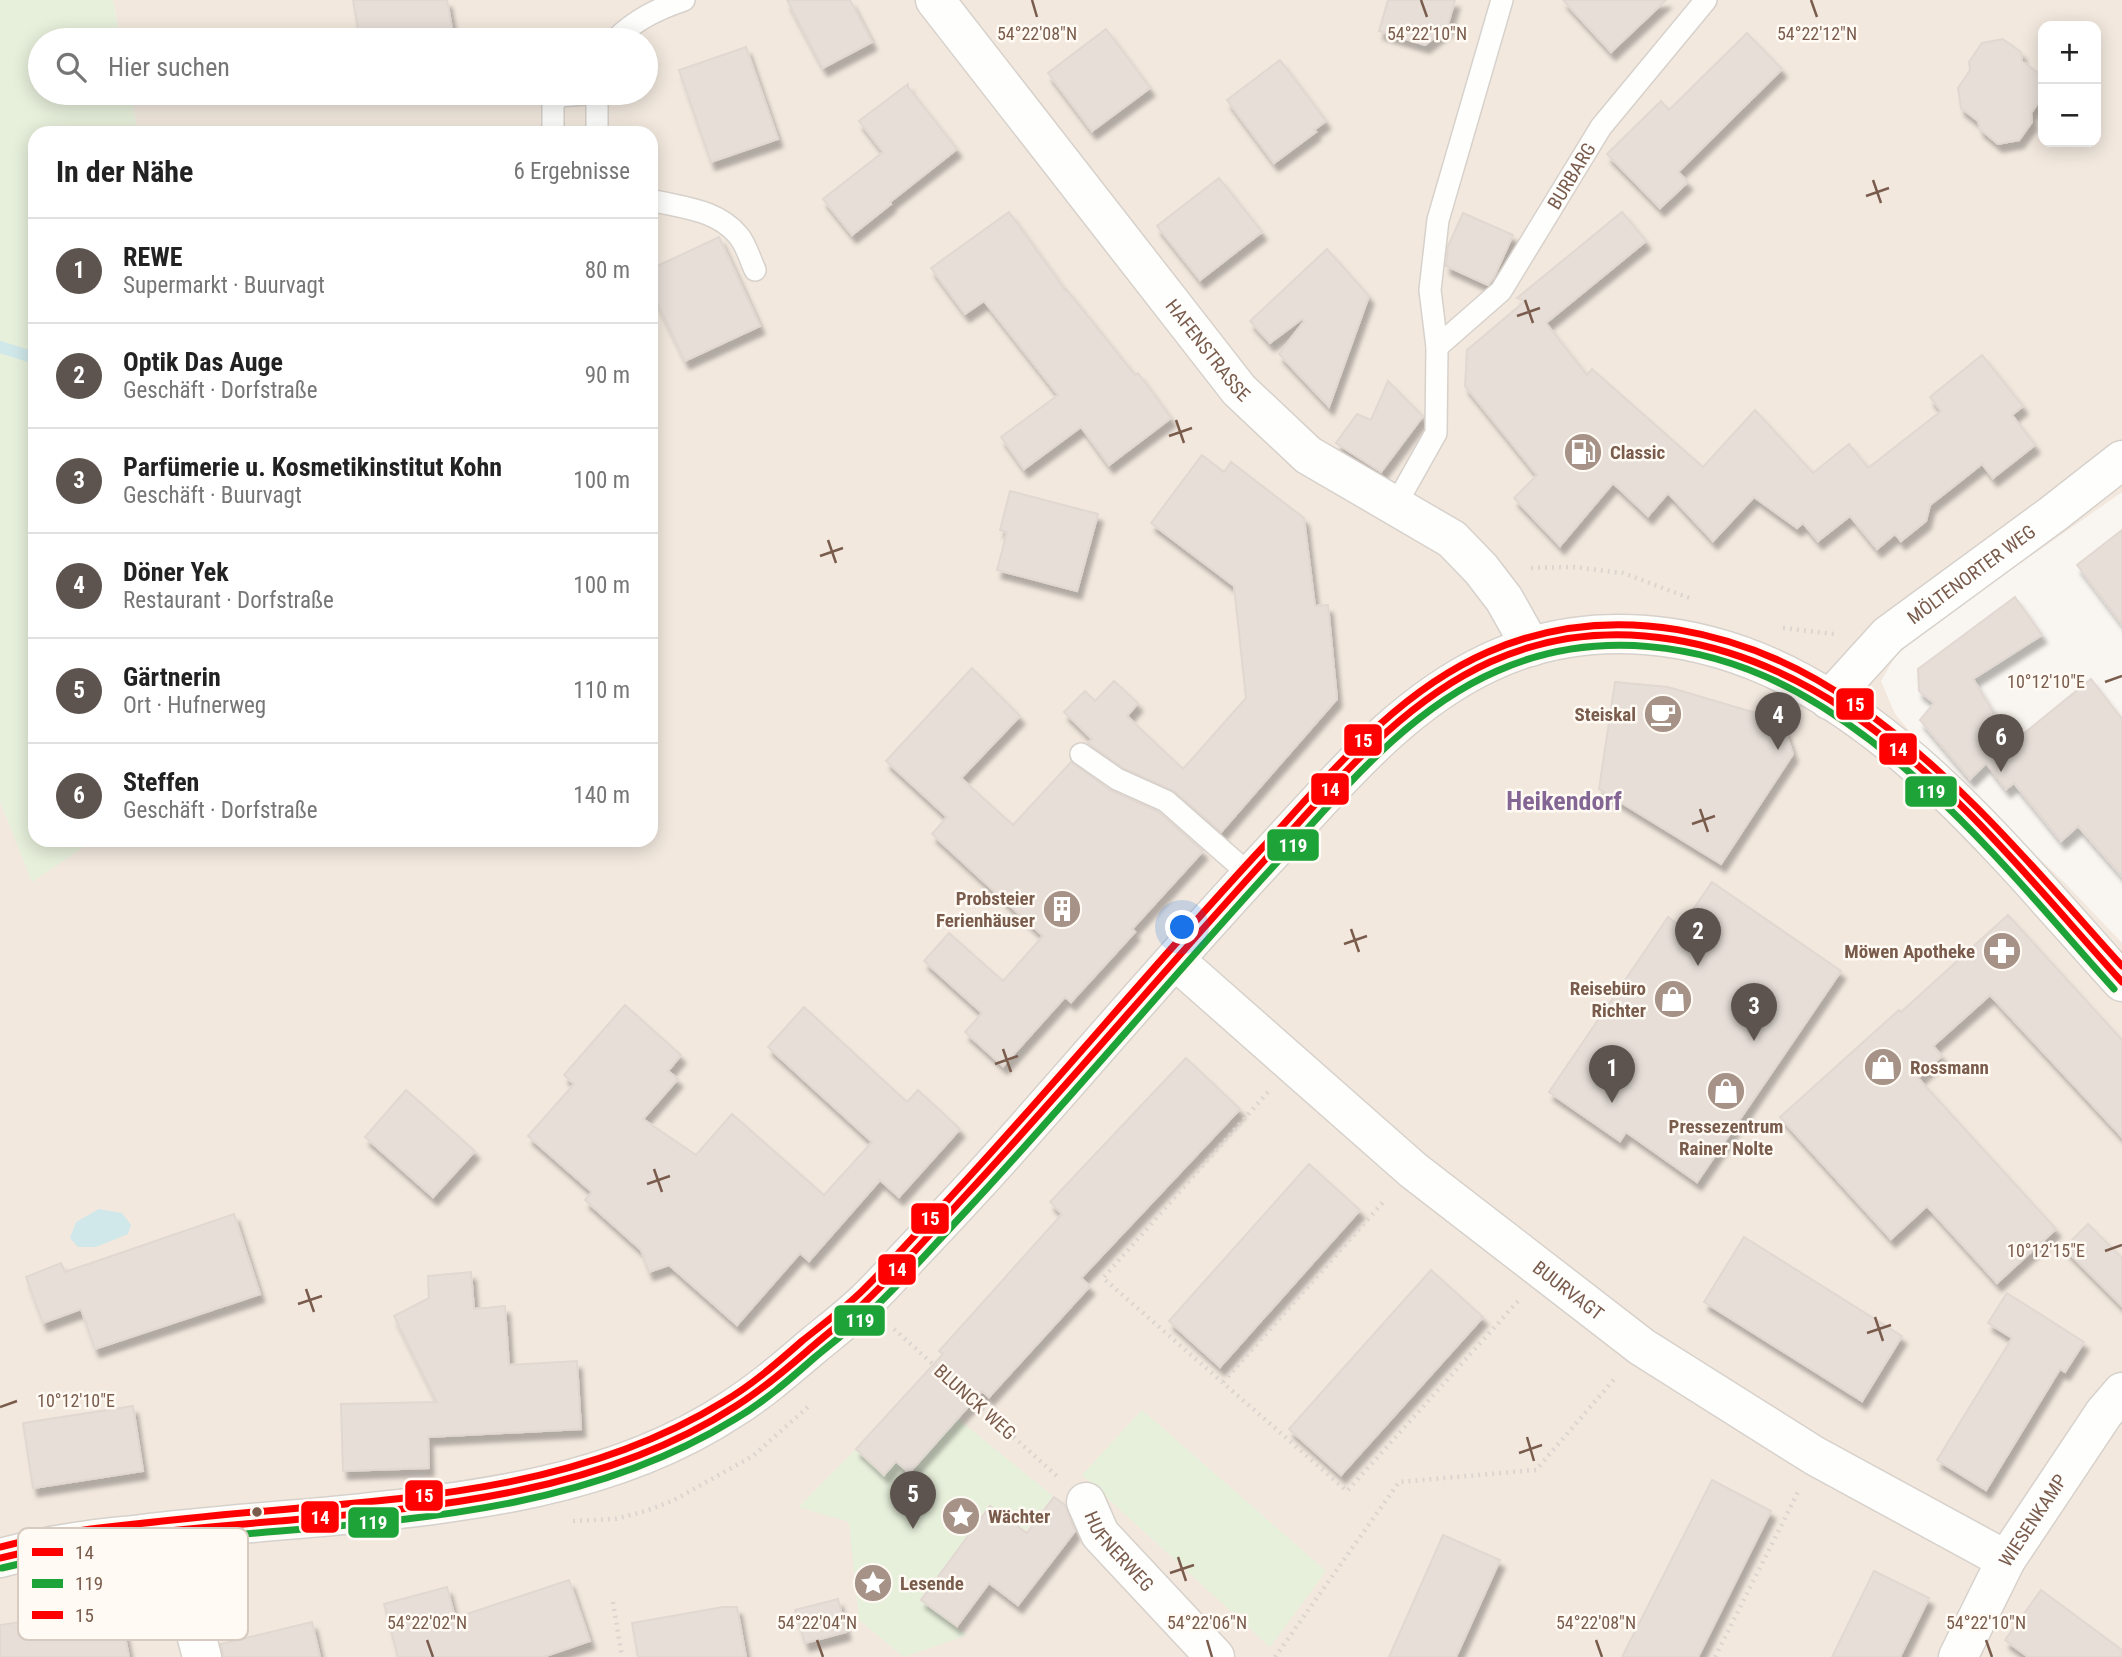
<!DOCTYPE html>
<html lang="de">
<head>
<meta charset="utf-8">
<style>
	:root { --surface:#fff; --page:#f2f2f2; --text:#222; --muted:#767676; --line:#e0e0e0; --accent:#5d544f }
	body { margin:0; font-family:"Roboto Condensed",sans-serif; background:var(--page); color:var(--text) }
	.controls { position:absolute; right:21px; top:21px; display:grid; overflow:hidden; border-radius:14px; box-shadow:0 4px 18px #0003 }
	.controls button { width:63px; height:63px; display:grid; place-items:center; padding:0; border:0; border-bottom:2px solid var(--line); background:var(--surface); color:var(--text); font:35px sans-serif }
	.you { position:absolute; left:1183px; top:928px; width:24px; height:24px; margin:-18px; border:5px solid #fff; border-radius:50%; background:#1a73e8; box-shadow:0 0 0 10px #1a73e833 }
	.badge { display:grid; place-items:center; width:46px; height:46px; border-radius:50%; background:var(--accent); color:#fff; font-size:23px; font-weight:700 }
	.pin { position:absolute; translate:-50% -58px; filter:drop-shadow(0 2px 4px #0008) }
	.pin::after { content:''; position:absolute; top:37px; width:24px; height:21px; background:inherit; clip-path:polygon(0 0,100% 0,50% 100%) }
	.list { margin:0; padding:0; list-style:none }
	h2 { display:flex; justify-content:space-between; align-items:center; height:91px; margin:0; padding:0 28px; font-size:30px }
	h2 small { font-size:23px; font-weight:400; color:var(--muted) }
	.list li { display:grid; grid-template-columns:46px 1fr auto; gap:21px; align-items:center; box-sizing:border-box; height:105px; padding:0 28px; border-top:2px solid var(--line) }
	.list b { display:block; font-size:26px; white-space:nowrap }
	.list p { margin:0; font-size:23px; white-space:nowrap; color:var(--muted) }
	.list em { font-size:23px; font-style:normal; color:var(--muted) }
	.icon { flex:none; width:38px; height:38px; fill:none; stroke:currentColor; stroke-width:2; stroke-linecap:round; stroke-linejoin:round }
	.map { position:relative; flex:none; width:2122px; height:1657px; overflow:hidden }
	.search { position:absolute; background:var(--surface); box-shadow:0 4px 18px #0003; left:28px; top:28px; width:630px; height:77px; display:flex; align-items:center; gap:18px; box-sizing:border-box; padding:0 24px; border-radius:38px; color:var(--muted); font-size:26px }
	.panel { position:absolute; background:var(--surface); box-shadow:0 4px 18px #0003; left:28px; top:126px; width:630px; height:721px; border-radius:21px }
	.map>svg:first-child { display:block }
	.residential { fill:#f2e8de; fill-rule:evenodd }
	.green { fill:#e7f0db }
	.water { fill:#d0e8ea }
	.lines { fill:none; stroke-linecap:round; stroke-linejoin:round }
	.stream { stroke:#d0e8ea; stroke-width:12 }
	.building { fill:#e6ded7; stroke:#e2d8d2; stroke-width:2; filter:url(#shadow) }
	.service-casing { stroke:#d7d1cb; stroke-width:24 }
	.minor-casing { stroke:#d7d1cb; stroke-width:41 }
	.tertiary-casing { stroke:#d7d1cb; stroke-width:41 }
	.path { stroke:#dcd5d0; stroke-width:4.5; stroke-dasharray:2 5; stroke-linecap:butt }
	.service { stroke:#fefefd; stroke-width:21 }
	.minor { stroke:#fefefd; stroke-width:38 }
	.tertiary { stroke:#fefefd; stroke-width:38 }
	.bus-1-casing { stroke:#fffaf3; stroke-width:12 }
	.bus-2-casing { stroke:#fffaf3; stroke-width:12 }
	.bus-3-casing { stroke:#fffaf3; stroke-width:12 }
	.bus-1 { stroke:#f00; stroke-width:7 }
	.bus-2 { stroke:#1ea339; stroke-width:7 }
	.bus-3 { stroke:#f00; stroke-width:7 }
	.ticks { fill:none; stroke:#7a5c4d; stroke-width:2.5 }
	.bus-dot { fill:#7a5c4d; stroke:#fffaf3; stroke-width:2.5 }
	.labels { text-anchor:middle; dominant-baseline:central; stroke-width:5; stroke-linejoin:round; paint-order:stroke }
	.street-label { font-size:19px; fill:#7a5c4d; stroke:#fffaf3 }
	.poi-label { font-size:19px; font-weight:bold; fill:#7a5c4d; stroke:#fffaf3; text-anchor:start }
	.district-label { font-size:26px; font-weight:bold; fill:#846695; stroke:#fffaf3 }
	.key { fill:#fffaf3; stroke:#d7cbc1; stroke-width:2 }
	.key-label { font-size:19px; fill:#7a5c4d }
	.ticks-label { font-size:18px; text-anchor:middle; fill:#7a5c4d; stroke:#fffaf3; stroke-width:5; stroke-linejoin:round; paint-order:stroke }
	.line-badge { stroke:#fffaf3; stroke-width:2.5 }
	.badge-label { font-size:19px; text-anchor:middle; font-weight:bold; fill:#fff }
</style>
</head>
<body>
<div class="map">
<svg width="2122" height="1657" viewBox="0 0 2122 1657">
	<defs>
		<filter id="shadow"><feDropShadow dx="4.5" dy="8" stdDeviation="2" flood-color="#0004"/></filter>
	</defs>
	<rect width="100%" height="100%" fill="#f9f5f0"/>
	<path class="residential" d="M113,0h2009v492l-222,156 -19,33 14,33 30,35 140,134 57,60v714h-2122v-856l32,80 62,-41h557v-707h-513l-8,-40h516v-53h-526zM2043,26h53v116h-53z"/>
	<path class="green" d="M0,0h113l7,40h-80v53h90l8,40h-103v707h59l-62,42 -32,-81z
		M1142,1410l184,161 -56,76 -188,-172z
		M957,1418l96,78 -27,35 -36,-26 -70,95 47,35 -63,22 -45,-37 -10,-98 -50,-15 57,-58 27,26 13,-14 13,11z"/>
	<path class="water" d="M99,1209l23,4 9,12 -3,9 -32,13h-18l-8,-9 6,-16z"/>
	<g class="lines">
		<path class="stream" d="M0,347l35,11"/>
	</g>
	<path class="building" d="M353,0h94l7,40h-94z
		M787,0h63l22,42 -49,26z
		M1388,0h67l-8,28 -22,17 -46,-14z
		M1563,0h103l-55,52z
		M1106,29l44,59 -58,43 -44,-58z
		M1747,33l35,36 -104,103 10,10 -28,26 -53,-54 54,-53 8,9z
		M2003,39l18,13 1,9 19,14 2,21 -12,17 1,9 -13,18 -21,4 -18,-15 -2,-8 -17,-13 -3,-20 12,-18 -1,-8 13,-19z
		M746,47l32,92 -67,23 -32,-92z
		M1280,60l46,61 -12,9 2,2 -42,31 -47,-63z
		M908,84v3l49,62 -67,53 1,2 -39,31 -29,-36 60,-47 -24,-31z
		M1219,178l43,54 -62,48 -43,-54z
		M1009,212l56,78 1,-1 69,86 3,-2 33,45 -62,47 -28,-38 -57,42 -23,-32 57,-42 -74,-94 -19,13 -34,-46z
		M1622,212l24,29 -100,82 41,52 5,-6 111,98 52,-57 58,63 36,-29 19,24 73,-57 -11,-14 52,-42 41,51 -11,9 23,30 -42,33 -11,-14 -52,41 -4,16 -25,20 -6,-7 -18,15 -27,-33 -32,25 -15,-18 -6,5 -43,-31 -41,44 -45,-48 -20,23 -35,-33 -53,63 -46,-48 23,-23 -72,-89 2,-36 58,-49 -8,-3z
		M1463,213l50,22 -19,42 -6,8 -42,-19 2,-20z
		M719,237l41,89 -75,35 -34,-71v-21z
		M1327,249l42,47 -40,111 -50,-53 25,-33 -2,-2 -32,24 -20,-22z
		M1388,381l35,35 -42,56 -45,-29 21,-29 14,6z
		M1202,455l22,17 7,-10 73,56 11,88 13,-1 9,94 -116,133 -47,-41 -51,-23 -35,-25 4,-4 -28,-27 21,-21 10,10 19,-20 24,22 -11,13 56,53 63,-71 -12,-112 -83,-63z
		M1010,491l88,23 -21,77 -80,-21 10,-38 -7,-2z
		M2122,530v94l-45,-59z
		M2015,597l27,38 -69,44 39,64 79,-64 31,40v157l-44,-50 -17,15 -47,-58 -8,6 -20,-26 -16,16 -50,-59 14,-17 -15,-12 -1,-22z
		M972,668l48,48 -59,62 52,47 58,-63 39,28 49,22 44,39 -71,78 3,3 -64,70 -6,-5 -62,69 -38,-34 17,-19 -58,-52 25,-28 54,48 40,-45 -111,-102 15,-17 -61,-56z
		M1615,682l53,5 98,29 19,14 8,24 -72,110 -122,-75z
		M1712,882l129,89 -144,211 -71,-50 -6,9 -71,-49 119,-175 13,10z
		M2008,915l114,125v97l-132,-142 -57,51 9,10 -24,22 138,151 -59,54 -70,-77 -36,33 -111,-122 119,-107 2,2z
		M625,1005l56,50 -13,16 10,8 -35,40 53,36 36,-41 92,81 48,-53 -104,-95 36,-40 103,95 11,-12 42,39 -61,68 -19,-17 -71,81 -9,-8 -63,72 -68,-60 -20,7 -8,-22 -56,-50 7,-8 -64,-56 46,-52 -10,-9z
		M1186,1058l54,51 -159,169 9,8 -101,111 -7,-6 -73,82 -13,-12 -12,14 -28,-26 87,-95 -4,-3 123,-137 -12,-12z
		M406,1090l69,61 -42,46 -68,-60z
		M1309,1164l51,46 -140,157 -51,-46z
		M234,1214l26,80 -165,55 -14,-40 -38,14 -17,-46 35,-14 4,9z
		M2088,1224l34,34v48l-58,-58z
		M1744,1237l158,99 -40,65 -158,-99z
		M1431,1270l52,47 -142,158 -52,-46z
		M471,1272l3,37 31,-3 4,59 68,-4 4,68 -153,8 1,31 -86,3 -2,-67 96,-2 -43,-86 35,-18 -1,-22z
		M2007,1293l77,49 -19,30 -5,-3 -74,121 -49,-30 75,-122 -24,-15z
		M133,1406l10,65 -110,17 -10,-65z
		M1712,1480l59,31 -73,146h-76z
		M1054,1497l11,8 10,26 -57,74 -29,-22 -32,43 -36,-26 69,-94 37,27z
		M1443,1535l57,25 -44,97h-67z
		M1874,1571l55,27 -29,59h-68z
		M569,1580l21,61 -47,16h-145l-14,-53 63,-17 8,31z
		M2041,1590l81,60v7h-94l-23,-17z
		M838,1599l8,33 -41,11 -10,-33z
		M119,1607l10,50h-129v-32z
		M723,1607h14l9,50h-108l-6,-34z
		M312,1622l8,35h-97l-2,-13z"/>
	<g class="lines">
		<g class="service-casing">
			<g id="service">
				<path d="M615,40c20,-20 42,-31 69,-40"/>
				<path d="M597,93v40"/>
				<path d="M553,133v-29l6,-8 38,-3"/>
				<path d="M651,200c31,8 65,9 87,35 8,9 12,24 17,35"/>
				<path id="s1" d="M1437,347l64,-56 100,-164 105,-127"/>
				<path d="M1395,506l41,-73 1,-86 -7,-57 8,-70 64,-220"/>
				<path d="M1081,754l36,25 49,22 84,74"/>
			</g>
		</g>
		<g class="minor-casing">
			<g id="minor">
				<path id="s2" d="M935,0l304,390 69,65 144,84 29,30 23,30 27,48"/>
				<path id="s3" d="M1829,700l59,-65 165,-121 69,-54"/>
				<path id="s4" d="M1175,960l238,210 229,177 173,109 191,104"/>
				<path id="s5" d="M1086,1502l14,32 115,123"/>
				<path d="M171,1531l6,31 25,95"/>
				<path id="s6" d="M1958,1657l48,-97 98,-147 18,-21"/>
			</g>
		</g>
		<g class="tertiary-casing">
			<path id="tertiary" d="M0,1558c21,-5 42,-11 63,-14 26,-5 52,-7 78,-10 60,-7 121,-12 181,-17 141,-14 289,-28 410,-108 30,-19 56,-42 82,-64 17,-14 34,-27 50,-42 16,-15 30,-31 45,-47 36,-38 71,-75 106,-115 86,-97 170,-196 259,-291 64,-69 127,-146 214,-187 100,-48 216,-33 312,19 128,69 225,194 322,300"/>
		</g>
		<path class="path" d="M1531,568l42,-1 50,6 69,26
			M1783,628l51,6
			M1268,1092l-165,186 244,213 172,-191
			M894,1329l165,149
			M1223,1382l163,-183
			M573,1521l42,-2 31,-8 28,-11 79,-44 57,-51
			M613,1602l9,55
			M1275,1657l124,-175 137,-12 80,-93
			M1715,1657l83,-165"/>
		<use href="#service" class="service"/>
		<use href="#minor" class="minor"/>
		<use href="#tertiary" class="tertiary"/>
		<g class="bus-1-casing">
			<path id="bus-1" d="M0,1558l47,-11 45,-8c62,-7 125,-13 187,-18 157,-14 321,-27 457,-115 24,-15 47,-34 69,-53 19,-17 39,-32 58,-49 36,-34 69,-72 103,-109 105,-113 204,-232 308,-345 64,-70 128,-148 216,-188 119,-54 251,-22 356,48 108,72 190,177 276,272"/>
		</g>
		<g class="bus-2-casing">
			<path id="bus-2" d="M2,1568l47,-11 45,-7c62,-8 124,-14 186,-19 158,-13 317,-27 455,-112 29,-17 54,-39 79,-61 19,-16 39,-31 58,-48 33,-31 63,-66 94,-99 108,-116 209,-238 316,-354 63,-69 127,-148 215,-186 97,-43 208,-29 300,21 128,71 221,190 317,297"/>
		</g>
		<g class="bus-3-casing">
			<path id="bus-3" d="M0,1547l45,-11 46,-7c62,-7 124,-14 187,-19 155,-13 309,-25 445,-108 29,-17 54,-39 79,-61 20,-16 40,-31 58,-48 30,-29 57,-61 86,-91 108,-116 209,-239 317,-355 66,-72 133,-155 225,-195 123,-54 260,-23 367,52 103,71 184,170 267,262"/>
		</g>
		<use href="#bus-1" class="bus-1"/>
		<use href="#bus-2" class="bus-2"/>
		<use href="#bus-3" class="bus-3"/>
	</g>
	<path class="ticks" d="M1032,0l5,17M1421,0l6,17M1811,0l6,17M1873,180l8,23M1866,196l23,-8M1525,300l8,23M1517,316l23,-8M1176,420l8,23M1169,436l23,-8M828,540l8,23M820,556l23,-8M2105,682l17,-6M1700,809l8,23M1692,824l23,-8M1351,929l8,23M1344,944l23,-8M1003,1049l8,23M995,1064l23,-8M654,1169l8,23M647,1184l23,-8M2105,1251l17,-6M306,1289l8,23M298,1304l24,-8M1875,1317l8,24M1867,1333l24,-8M0,1407l17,-6M1527,1437l7,24M1519,1453l23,-8M1178,1557l8,24M1170,1573l24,-8M427,1640l6,17M817,1640l6,17M1207,1640l5,17M1596,1640l6,17M1986,1640l6,17"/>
	<defs>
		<g id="fuel-disc" transform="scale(2.0125)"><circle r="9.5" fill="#a69286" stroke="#fffaf3"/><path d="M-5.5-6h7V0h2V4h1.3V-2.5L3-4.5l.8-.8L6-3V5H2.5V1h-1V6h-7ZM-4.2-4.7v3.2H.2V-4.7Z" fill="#fff"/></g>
		<g id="cafe-disc" transform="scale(2.0125)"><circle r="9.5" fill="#a69286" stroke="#fffaf3"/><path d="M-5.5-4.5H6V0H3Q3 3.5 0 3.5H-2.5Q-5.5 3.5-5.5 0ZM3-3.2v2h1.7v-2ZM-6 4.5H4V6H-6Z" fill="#fff"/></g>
		<g id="building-disc" transform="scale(2.0125)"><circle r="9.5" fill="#a69286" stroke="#fffaf3"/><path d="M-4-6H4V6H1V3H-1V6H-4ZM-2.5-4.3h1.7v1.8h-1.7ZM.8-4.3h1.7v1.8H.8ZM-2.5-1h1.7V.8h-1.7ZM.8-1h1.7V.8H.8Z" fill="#fff"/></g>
		<g id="pharmacy-disc" transform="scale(2.0125)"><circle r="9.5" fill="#a69286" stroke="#fffaf3"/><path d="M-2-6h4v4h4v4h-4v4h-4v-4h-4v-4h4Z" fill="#fff"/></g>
		<g id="shop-disc" transform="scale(2.0125)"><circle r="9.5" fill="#a69286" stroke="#fffaf3"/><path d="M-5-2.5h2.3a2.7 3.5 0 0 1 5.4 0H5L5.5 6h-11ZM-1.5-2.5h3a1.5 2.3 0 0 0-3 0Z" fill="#fff"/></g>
		<g id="sight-disc" transform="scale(2.0125)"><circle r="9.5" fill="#a69286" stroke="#fffaf3"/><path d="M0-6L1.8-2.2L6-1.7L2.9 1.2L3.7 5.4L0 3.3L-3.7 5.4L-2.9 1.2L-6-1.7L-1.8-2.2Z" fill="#fff"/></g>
	</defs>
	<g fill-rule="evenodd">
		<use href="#fuel-disc" x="1583" y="452"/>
		<use href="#cafe-disc" x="1663" y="714"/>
		<use href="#building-disc" x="1062" y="909"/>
		<use href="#pharmacy-disc" x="2002" y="951"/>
		<use href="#shop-disc" x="1673" y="999"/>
		<use href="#shop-disc" x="1883" y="1067"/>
		<use href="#shop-disc" x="1726" y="1091"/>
		<use href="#sight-disc" x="961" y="1516"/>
		<use href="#sight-disc" x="873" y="1583"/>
	</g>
	<circle class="bus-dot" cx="257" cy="1512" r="6"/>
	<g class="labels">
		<g class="street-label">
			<text stroke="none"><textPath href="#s1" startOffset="220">BURBARG</textPath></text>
			<text stroke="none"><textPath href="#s2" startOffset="444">HAFENSTRASSE</textPath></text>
			<text stroke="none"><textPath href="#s3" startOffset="191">MÖLTENORTER WEG</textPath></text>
			<text stroke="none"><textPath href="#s4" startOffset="514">BUURVAGT</textPath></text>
			<text transform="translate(975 1402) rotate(42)">BLUNCK WEG</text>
			<text stroke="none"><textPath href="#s6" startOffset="156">WIESENKAMP</textPath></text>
			<text stroke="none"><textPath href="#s5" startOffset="60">HUFNERWEG</textPath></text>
		</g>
		<g class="poi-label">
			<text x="1610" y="452">Classic</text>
			<text x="1636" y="714" text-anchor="end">Steiskal</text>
			<text x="1035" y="898" text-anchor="end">Probsteier<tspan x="1035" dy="22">Ferienhäuser</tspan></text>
			<text x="1975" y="951" text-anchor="end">Möwen Apotheke</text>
			<text x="1646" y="988" text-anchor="end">Reisebüro<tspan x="1646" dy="22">Richter</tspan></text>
			<text x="1910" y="1067">Rossmann</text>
			<text x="1726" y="1126" text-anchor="middle">Pressezentrum<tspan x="1726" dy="22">Rainer Nolte</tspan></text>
			<text x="988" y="1516">Wächter</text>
			<text x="900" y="1583">Lesende</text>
		</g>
		<g class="district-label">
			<text x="1564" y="801">Heikendorf</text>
		</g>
	</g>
	<rect x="18" y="1528" width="230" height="112" rx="10" class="key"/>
	<rect x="32" y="1548" width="31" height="8" fill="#f00"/>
	<rect x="32" y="1579" width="31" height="9" fill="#1ea339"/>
	<rect x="32" y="1611" width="31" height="8" fill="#f00"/>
	<g class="key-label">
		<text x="75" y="1559">14</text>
		<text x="75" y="1590">119</text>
		<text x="75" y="1622">15</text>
	</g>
	<g class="ticks-label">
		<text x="1037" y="40">54°22'08"N</text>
		<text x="1427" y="40">54°22'10"N</text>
		<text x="1817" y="40">54°22'12"N</text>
		<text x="2046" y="688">10°12'10"E</text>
		<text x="2046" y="1257">10°12'15"E</text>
		<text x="76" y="1407">10°12'10"E</text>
		<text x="427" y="1629">54°22'02"N</text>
		<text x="817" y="1629">54°22'04"N</text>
		<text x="1207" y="1629">54°22'06"N</text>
		<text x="1596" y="1629">54°22'08"N</text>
		<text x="1986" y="1629">54°22'10"N</text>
	</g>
	<g class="line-badge">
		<rect x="1835" y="687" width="40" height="34" rx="7" fill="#f00"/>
		<rect x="1343" y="723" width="40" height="34" rx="7" fill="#f00"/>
		<rect x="1878" y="732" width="40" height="34" rx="7" fill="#f00"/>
		<rect x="1310" y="772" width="40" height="34" rx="7" fill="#f00"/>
		<rect x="1904" y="775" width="54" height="33" rx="7" fill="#1ea339"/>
		<rect x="1266" y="828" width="54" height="34" rx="7" fill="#1ea339"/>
		<rect x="910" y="1202" width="40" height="33" rx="7" fill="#f00"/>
		<rect x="877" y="1253" width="40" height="33" rx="7" fill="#f00"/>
		<rect x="833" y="1304" width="53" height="33" rx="7" fill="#1ea339"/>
		<rect x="404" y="1479" width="40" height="33" rx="7" fill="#f00"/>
		<rect x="300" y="1500" width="40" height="34" rx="7" fill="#f00"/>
		<rect x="347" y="1506" width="53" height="33" rx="7" fill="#1ea339"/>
	</g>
	<g class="badge-label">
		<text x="1855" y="711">15</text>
		<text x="1363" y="747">15</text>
		<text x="1898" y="756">14</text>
		<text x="1330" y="796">14</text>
		<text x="1931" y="798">119</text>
		<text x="1293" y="852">119</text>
		<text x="930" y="1225">15</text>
		<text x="897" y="1276">14</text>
		<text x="860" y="1327">119</text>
		<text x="424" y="1502">15</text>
		<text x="320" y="1524">14</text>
		<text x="373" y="1529">119</text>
	</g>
</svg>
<div class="controls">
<button>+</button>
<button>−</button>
</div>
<div class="you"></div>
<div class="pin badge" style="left:1612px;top:1103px">1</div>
<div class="pin badge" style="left:1698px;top:966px">2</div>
<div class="pin badge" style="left:1754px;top:1041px">3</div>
<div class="pin badge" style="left:1778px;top:750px">4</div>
<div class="pin badge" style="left:913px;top:1529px">5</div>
<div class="pin badge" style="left:2001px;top:772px">6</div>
<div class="search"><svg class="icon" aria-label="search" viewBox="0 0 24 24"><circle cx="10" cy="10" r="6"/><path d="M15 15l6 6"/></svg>Hier suchen</div>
<section class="panel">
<h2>In der Nähe<small>6 Ergebnisse</small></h2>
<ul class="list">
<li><span class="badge">1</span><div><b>REWE</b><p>Supermarkt · Buurvagt</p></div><em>80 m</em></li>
<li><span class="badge">2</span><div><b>Optik Das Auge</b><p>Geschäft · Dorfstraße</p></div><em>90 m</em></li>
<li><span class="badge">3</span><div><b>Parfümerie u. Kosmetikinstitut Kohn</b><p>Geschäft · Buurvagt</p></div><em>100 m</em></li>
<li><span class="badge">4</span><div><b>Döner Yek</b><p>Restaurant · Dorfstraße</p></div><em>100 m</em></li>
<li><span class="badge">5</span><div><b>Gärtnerin</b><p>Ort · Hufnerweg</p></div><em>110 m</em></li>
<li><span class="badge">6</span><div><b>Steffen</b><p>Geschäft · Dorfstraße</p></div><em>140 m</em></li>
</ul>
</section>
</div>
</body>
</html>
